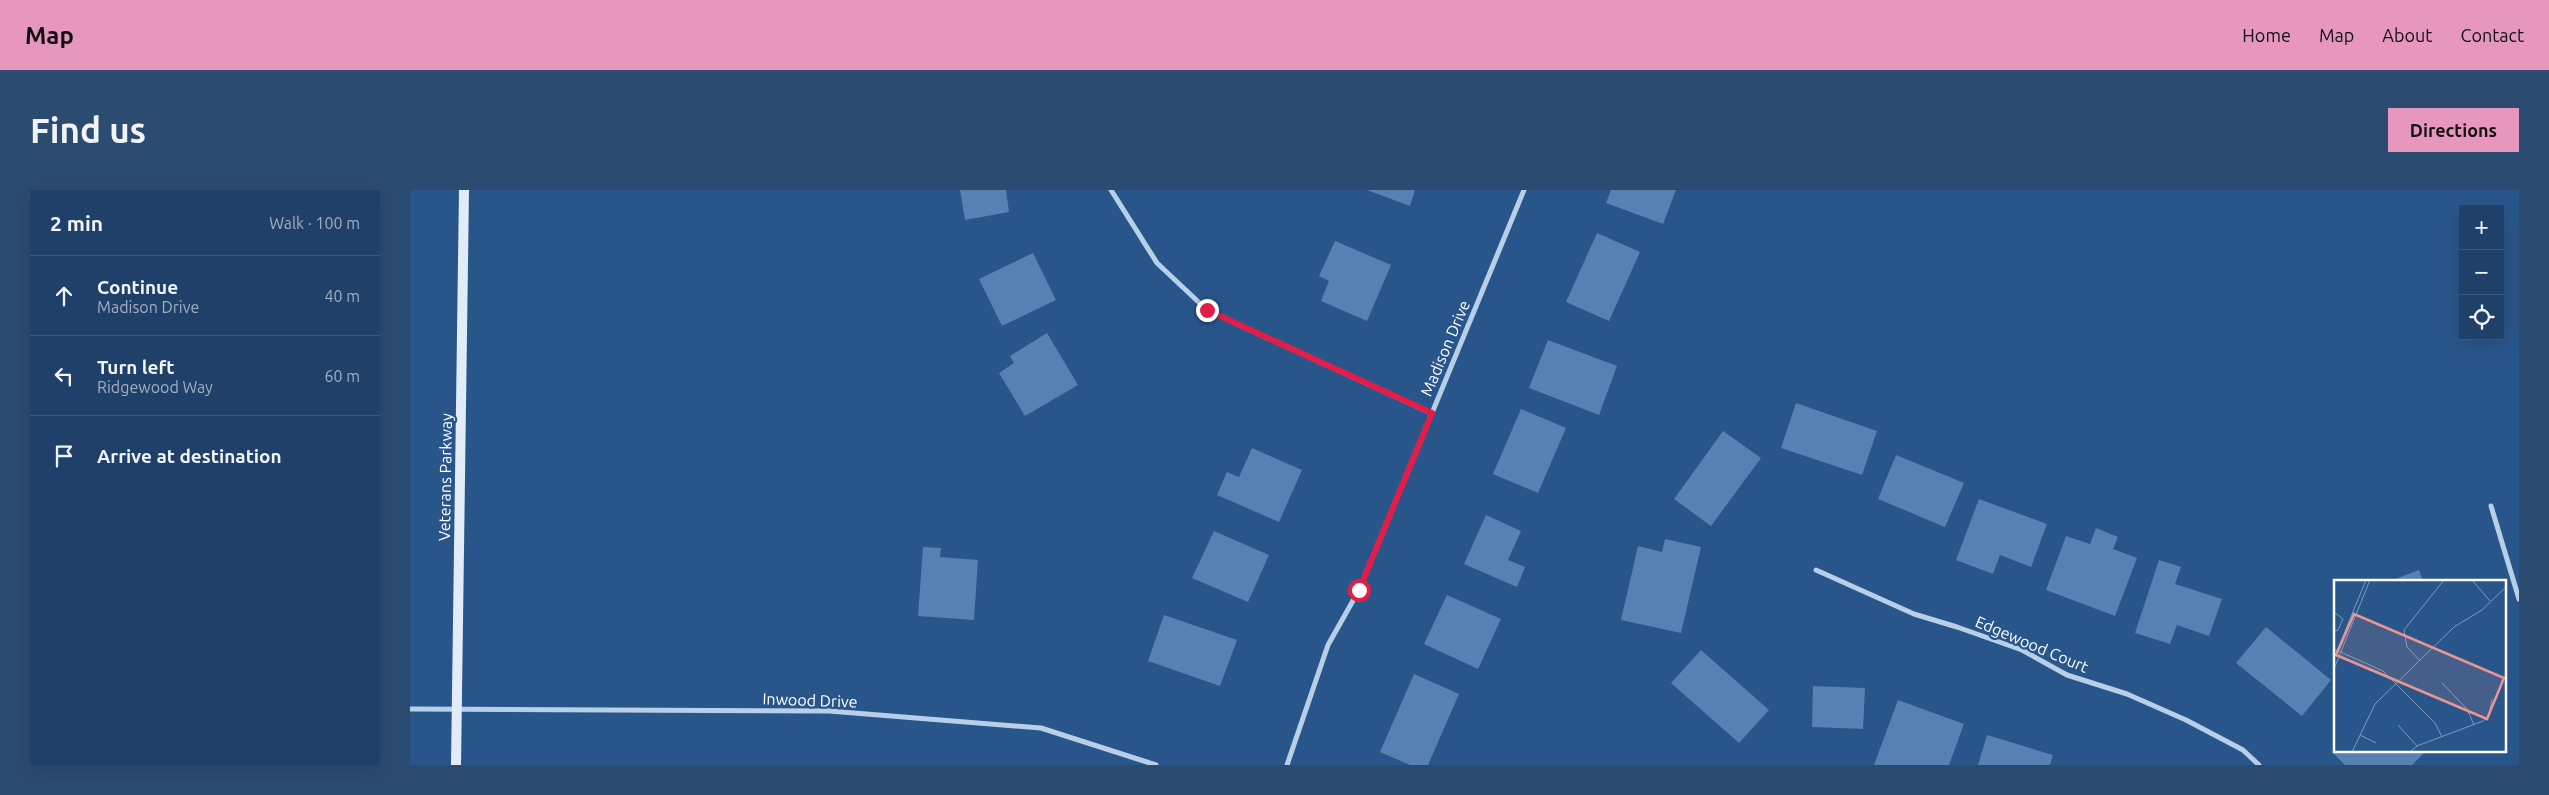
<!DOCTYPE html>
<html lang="en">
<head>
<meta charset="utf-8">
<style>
	:root { --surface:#1f4068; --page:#2c4b71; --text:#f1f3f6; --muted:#a1afc0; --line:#3c597c; --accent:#e797bd }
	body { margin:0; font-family:Ubuntu,sans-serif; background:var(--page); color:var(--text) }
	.controls { position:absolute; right:15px; top:15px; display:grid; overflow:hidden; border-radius:0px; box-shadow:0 5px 20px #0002 }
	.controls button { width:45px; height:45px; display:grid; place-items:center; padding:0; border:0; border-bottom:1px solid var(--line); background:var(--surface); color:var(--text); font:25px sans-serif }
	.stop { position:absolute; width:15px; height:15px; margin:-11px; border:4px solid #e11d48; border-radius:50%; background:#fff }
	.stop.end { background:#e11d48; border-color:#fff; box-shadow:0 1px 5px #0008 }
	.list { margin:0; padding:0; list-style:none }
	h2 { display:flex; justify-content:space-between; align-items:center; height:65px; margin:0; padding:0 20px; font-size:21px }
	h2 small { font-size:16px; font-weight:400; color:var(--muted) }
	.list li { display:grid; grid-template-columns:32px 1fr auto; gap:15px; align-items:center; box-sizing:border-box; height:80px; padding:0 20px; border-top:1px solid var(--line) }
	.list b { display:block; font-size:19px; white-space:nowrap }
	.list p { margin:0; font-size:16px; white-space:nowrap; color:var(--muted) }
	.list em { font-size:16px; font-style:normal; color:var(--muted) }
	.icon { flex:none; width:28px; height:28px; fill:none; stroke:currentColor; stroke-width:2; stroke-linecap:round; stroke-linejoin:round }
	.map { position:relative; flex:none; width:2109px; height:575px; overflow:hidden; border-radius:0px }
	header { display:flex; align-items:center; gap:30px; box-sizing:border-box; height:70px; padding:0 25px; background:var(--accent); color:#111 }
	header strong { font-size:24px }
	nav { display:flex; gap:28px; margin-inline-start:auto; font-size:18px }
	.intro { display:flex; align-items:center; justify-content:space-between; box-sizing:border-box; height:120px; padding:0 30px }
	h1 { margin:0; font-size:35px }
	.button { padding:12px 22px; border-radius:0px; background:var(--accent); color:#111; font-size:18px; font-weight:700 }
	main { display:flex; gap:30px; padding:0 30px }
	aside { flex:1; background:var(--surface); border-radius:0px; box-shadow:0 5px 20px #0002 }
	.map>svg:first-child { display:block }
	.building { fill:#5681b2 }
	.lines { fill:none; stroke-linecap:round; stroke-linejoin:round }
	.minor { stroke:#b7cfe9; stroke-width:5 }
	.secondary { stroke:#e1ecf8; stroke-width:10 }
	.route { stroke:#e11d48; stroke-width:6 }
	.labels { text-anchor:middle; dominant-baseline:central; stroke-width:4.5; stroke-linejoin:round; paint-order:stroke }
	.street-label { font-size:16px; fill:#fff; stroke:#29568a }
	.inset-road { fill:none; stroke:#7f9ab9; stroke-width:1 }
	.view { fill:#ea9494; fill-opacity:0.15; stroke:#ea9494; stroke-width:2.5 }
	.inset-edge { fill:none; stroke:#fff; stroke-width:2.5 }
</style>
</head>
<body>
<header>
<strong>Map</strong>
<nav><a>Home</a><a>Map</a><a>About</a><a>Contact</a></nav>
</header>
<div class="intro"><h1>Find us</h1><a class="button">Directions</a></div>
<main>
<aside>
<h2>2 min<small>Walk · 100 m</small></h2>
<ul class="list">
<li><svg class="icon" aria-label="ahead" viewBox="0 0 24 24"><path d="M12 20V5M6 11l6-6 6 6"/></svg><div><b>Continue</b><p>Madison Drive</p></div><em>40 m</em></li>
<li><svg class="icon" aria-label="left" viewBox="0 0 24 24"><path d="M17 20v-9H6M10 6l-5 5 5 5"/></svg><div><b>Turn left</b><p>Ridgewood Way</p></div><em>60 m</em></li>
<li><svg class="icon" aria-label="arrive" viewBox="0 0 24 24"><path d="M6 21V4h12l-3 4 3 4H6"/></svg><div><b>Arrive at destination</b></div></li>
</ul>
</aside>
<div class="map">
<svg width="2109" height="575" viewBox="0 0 2109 575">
	<rect width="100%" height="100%" fill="#29568a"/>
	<path class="building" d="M550,0h46l3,22 -44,8z
		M957,0h48l-5,16z
		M1201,0h65l-13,34 -57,-21z
		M1187,43l43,19 -31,69 -43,-19z
		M925,51l56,24 -24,56 -46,-20 8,-20 -10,-5z
		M623,63l23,47 -54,26 -23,-47z
		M637,143l31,52 -53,31 -26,-43 15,-10 -4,-7z
		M1138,150l69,26 -18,49 -70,-27z
		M1386,213l81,28 -15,44 -81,-27z
		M1111,219l45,19 -28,65 -45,-19z
		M1313,241l38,27 -50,68 -37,-27z
		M842,258l50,22 -23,52 -62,-27 10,-23 12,5z
		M1486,265l68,28 -19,44 -67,-28z
		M1569,309l68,25 -16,43 -31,-12 -7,19 -37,-14z
		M1076,325l35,16 -13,29 17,7 -8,20 -53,-23z
		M1686,338l22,9 -5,12 24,9 -22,58 -69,-26 20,-54 24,8z
		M804,341l55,24 -21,47 -56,-24z
		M1255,349l36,8 -20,86 -60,-13 17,-74 24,6z
		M513,357l18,1 -1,9 38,3 -4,60 -56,-4z
		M1749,370l22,7 -6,17 47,15 -13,37 -32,-11 -7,19 -35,-11z
		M2009,380l4,11h-33z
		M1037,405l54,24 -23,50 -54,-25z
		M754,425l73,25 -17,46 -72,-25z
		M1856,437l65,53 -29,36 -66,-53z
		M1291,460l68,60 -30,33 -68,-60z
		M1004,484l45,20 -31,71h-18l-30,-13z
		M1403,496l52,2 -2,41 -51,-2z
		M1488,510l66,24 -15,41h-75z
		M1577,545l66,20 -3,10h-72z
		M1925,561h91l-14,14h-67l-12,-12z"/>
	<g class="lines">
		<path class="minor" d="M701,0l46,73 50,47 224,103
			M2081,316l28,93
			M1406,380l98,44 43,13 65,23 45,25 60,19 59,26 57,30 16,15
			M0,519l419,2 212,17 115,37
			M877,575l41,-120 31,-55 165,-400"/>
		<path class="secondary" d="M46,575l8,-575"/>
	</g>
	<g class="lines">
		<path class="route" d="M797,120l225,103 -73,177"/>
	</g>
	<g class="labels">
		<g class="street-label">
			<text transform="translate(1035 158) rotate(-67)">Madison Drive</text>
			<text transform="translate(35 287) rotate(-89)">Veterans Parkway</text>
			<text transform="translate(1622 454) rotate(23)">Edgewood Court</text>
			<text transform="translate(400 510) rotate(2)">Inwood Drive</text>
		</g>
	</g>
	<g transform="translate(1924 390)">
		<rect width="172" height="172" fill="#29568a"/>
		<path class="inset-road" d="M138,0l18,21M0,32l9,7 -5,11 -4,1M0,69l49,22 52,52 7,14M0,78l32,-78M86,81l-13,-14 -3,-17 40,-50M0,89l36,-89M108,103l25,26 7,16M64,145l19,21M26,155l16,8M18,172l23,-48 79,-77 28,-17 25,-24M76,172l7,-6 66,-25 6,-5 3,-17"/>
		<path class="view" d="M20,34l150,64 -17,41 -151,-64z"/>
		<rect width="172" height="172" class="inset-edge"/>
	</g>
</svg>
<div class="controls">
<button>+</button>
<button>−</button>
<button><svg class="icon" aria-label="locate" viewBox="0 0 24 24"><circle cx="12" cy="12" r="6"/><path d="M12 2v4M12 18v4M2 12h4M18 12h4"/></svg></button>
</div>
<div class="stop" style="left:949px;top:400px"></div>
<div class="stop end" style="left:797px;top:120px"></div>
</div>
</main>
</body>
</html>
